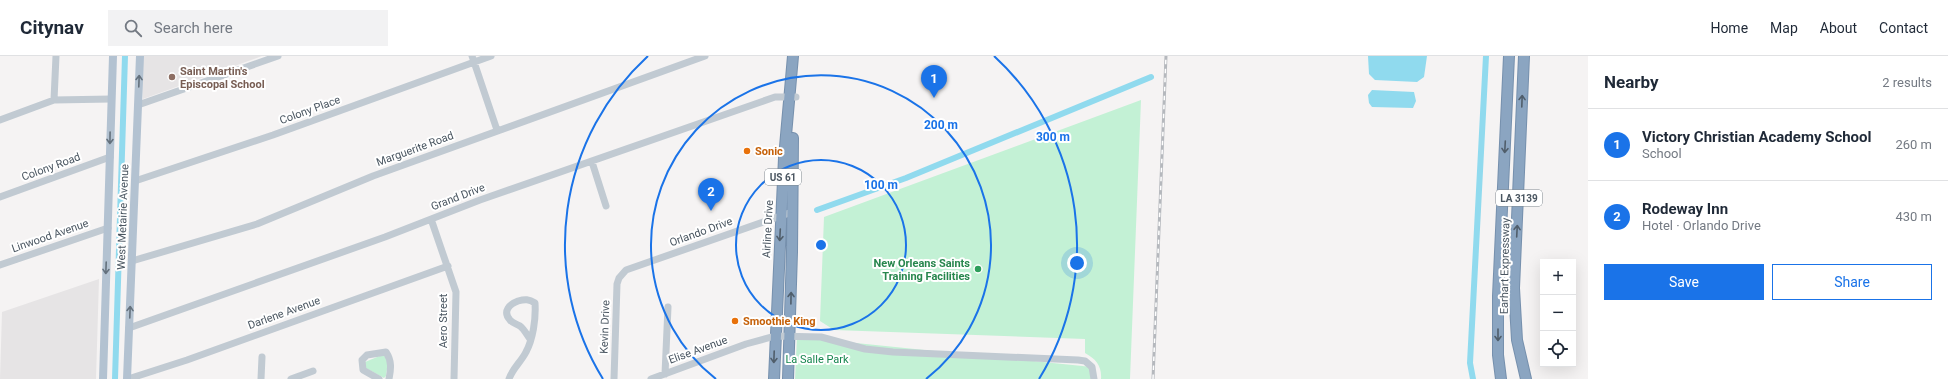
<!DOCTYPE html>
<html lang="en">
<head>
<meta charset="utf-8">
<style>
	:root { --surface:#fff; --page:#f2f2f3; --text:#1f2937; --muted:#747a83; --line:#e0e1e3; --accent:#1a73e8 }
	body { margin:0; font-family:Roboto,sans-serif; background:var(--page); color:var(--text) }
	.controls { position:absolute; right:12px; bottom:12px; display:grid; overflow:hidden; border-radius:0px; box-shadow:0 4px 16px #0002 }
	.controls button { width:36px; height:36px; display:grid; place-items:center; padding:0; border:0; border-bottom:1px solid var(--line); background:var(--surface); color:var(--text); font:20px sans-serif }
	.you { position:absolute; left:1077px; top:207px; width:14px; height:14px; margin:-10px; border:3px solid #fff; border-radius:50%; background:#1a73e8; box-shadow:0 0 0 6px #1a73e833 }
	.badge { display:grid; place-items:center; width:26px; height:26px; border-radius:50%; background:var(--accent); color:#fff; font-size:13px; font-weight:700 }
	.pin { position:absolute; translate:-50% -33px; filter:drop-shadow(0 1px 2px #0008) }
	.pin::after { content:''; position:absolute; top:21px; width:14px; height:12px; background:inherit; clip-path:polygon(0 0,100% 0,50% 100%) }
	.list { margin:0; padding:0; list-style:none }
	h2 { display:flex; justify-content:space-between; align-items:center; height:52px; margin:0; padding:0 16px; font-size:17px }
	h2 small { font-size:13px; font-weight:400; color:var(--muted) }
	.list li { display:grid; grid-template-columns:26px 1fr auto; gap:12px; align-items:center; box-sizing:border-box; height:72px; padding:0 16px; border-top:1px solid var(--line) }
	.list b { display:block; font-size:15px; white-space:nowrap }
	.list p { margin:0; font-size:13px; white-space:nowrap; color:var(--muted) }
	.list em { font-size:13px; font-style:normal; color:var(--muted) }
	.actions { display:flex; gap:8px; padding:12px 16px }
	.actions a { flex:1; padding:9px 0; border:1px solid var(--accent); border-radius:0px; text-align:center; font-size:14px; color:var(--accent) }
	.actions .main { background:var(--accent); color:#fff }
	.icon { flex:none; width:22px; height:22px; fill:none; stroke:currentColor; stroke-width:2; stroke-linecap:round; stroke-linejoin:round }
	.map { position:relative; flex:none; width:1588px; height:323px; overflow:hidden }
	header { display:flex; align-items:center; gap:24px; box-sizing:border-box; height:56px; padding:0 20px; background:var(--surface); border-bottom:1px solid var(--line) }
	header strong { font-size:19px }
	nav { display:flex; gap:22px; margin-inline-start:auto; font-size:14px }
	.search { width:280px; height:36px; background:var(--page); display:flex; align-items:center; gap:10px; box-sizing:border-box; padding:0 14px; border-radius:0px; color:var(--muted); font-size:15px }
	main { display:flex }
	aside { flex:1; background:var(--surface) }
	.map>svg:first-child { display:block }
	.education { fill:#e6e4e5 }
	.green { fill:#c3f1d5 }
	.water { fill:#90daee }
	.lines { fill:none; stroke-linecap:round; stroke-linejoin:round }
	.canal { stroke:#90daee; stroke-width:6 }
	.highway-casing { stroke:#7690ad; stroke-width:12 }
	.minor { stroke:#c1cad2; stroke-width:7 }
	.major { stroke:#b3c2d1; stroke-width:8 }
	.highway { stroke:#8ba5c1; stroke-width:10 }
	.rail-casing { stroke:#b5b8bd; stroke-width:3 }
	.rail { stroke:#fff; stroke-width:1.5; stroke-dasharray:4.5; stroke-linecap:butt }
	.oneway { stroke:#64717d }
	.oneway2 { stroke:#505e6b }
	.ring { fill:none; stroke:#1a73e8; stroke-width:2 }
	.education-dot { fill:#8d6e63; stroke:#fff; stroke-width:1.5 }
	.food-dot { fill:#e8710a; stroke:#fff; stroke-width:1.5 }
	.leisure-dot { fill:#2e9e5b; stroke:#fff; stroke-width:1.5 }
	.labels { text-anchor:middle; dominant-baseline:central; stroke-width:4; stroke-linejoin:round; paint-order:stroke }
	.shield { fill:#fff; stroke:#808990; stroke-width:1 }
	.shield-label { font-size:10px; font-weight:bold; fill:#4a5661 }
	.education-label { font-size:11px; font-weight:bold; fill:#785e54; stroke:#fff; text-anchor:start }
	.street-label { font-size:11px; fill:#4a5661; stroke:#fff }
	.food-label { font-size:11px; font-weight:bold; fill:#c56008; stroke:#fff; text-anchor:start }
	.leisure-label { font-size:11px; font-weight:bold; fill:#27864d; stroke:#fff; text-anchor:end }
	.park-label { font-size:11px; fill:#17864f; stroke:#fff }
	.centre { fill:#1a73e8; stroke:#fff; stroke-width:2 }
	.ring-label { font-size:12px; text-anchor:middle; font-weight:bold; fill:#1a73e8; stroke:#fff; stroke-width:4; stroke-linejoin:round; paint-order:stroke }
</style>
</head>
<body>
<header>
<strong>Citynav</strong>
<div class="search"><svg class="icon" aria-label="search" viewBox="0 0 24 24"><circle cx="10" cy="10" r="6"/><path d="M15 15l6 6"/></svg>Search here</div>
<nav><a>Home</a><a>Map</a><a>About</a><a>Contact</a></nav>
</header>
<main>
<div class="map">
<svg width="1588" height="323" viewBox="0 0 1588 323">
	<rect width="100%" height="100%" fill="#f5f3f3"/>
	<path class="education" d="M141,0h121l-119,43z
		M99,223l-3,100h-96l2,-67z"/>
	<path class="green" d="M1141,44l-11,279h-29c1,-13 -5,-20 -16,-26v-14l-251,-9 -14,-9 4,-104z
		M797,281l295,30 3,12h-300z
		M382,299l4,2 2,5 -2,14 -2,2 -18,-10 -1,-6z"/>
	<path class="water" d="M1368,0h59l-3,21 -7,5 -42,-2 -6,-6z
		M1372,34l42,2 2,9 -3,7 -41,-1 -3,-4 -1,-8z"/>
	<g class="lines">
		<path class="canal" d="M817,154l89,-32 245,-101
			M115,323l10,-323
			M1473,323l-3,-16 16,-307"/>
		<g class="highway-casing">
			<path id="highway" d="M1524,0l-10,232 3,52 9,39
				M774,323l10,-221 9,-102
				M788,323l4,-127 1,-114
				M1501,323l-3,-24v-59l11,-240"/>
		</g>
		<path class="minor" d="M472,0l25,74
			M54,44l2,-44
			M138,49l140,-49
			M0,64l54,-20 57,-1
			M592,106l14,44
			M135,125l138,-46 218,-79
			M0,141l110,-40
			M431,163l25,73 -2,87
			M132,205l125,-37 116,-48 332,-120
			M0,209l108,-37
			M129,272l256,-91 95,-37 295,-103h21
			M665,318l3,-67
			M128,323l59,-19 261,-94
			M261,323l1,-22
			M291,323l22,-8
			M379,323l-16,-9 -1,-10 5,-5 19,-3c6,9 5,17 3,27
			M509,323c3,-10 12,-17 17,-27 7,-13 10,-33 9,-49 -6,-4 -10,-4 -17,-2 -8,3 -16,10 -8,19 2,3 7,4 10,6 4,3 7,9 10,13
			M614,323l3,-95 2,-6 7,-8 166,-58
			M651,323l95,-35 29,-8 46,1 44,12 28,3 185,8 7,1 7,6 2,12"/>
		<path class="major" d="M103,323l10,-323
			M127,323l13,-323"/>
		<use href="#highway" class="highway"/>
		<g class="rail-casing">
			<path id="rail" d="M1153,323l13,-323"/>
		</g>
		<use href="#rail" class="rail"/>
	</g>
	<defs><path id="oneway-shaft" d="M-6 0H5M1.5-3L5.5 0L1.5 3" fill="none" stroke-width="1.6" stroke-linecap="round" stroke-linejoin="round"/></defs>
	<g class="oneway">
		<use href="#oneway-shaft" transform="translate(139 25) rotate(-88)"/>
		<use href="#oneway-shaft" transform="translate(110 82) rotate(91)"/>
		<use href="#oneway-shaft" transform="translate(106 212) rotate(92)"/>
		<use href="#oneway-shaft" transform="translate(130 256) rotate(-88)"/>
	</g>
	<g class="oneway2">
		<use href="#oneway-shaft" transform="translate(1522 45) rotate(-88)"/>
		<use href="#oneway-shaft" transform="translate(1505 91) rotate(93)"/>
		<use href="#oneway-shaft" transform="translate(1517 175) rotate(-87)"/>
		<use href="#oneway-shaft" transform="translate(780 179) rotate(93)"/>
		<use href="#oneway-shaft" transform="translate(791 242) rotate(-89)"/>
		<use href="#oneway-shaft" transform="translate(1498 279) rotate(90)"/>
		<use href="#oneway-shaft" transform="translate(774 301) rotate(92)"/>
	</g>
	<g class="ring">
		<circle cx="821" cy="189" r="85"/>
		<path d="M716 323A170 170 0 1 1 926 323"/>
		<path d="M603 323A256 256 0 0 1 648 0M994 0A256 256 0 0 1 1039 323"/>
	</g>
	<circle class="education-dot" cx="172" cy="21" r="4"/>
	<g class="food-dot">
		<circle cx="747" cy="95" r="4"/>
		<circle cx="735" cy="265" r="4"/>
	</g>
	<circle class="leisure-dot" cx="978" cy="213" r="4"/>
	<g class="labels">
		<g class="shield">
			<rect x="765" y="113" width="36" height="16" rx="3"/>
			<rect x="1496" y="134" width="46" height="16" rx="3"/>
		</g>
		<g class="shield-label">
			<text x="783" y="121">US 61</text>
			<text x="1519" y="142">LA 3139</text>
		</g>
		<g class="education-label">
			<text x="180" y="15">Saint Martin's<tspan x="180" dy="13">Episcopal School</tspan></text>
		</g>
		<g class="street-label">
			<text transform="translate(310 54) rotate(-20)">Colony Place</text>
			<text transform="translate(415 93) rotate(-20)">Marguerite Road</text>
			<text transform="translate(51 111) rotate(-20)">Colony Road</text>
			<text transform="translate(458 141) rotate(-21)">Grand Drive</text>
			<text transform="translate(123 161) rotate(-88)">West Metairie Avenue</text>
			<text transform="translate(768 173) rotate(-87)">Airline Drive</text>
			<text transform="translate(701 176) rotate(-20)">Orlando Drive</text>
			<text transform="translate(50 180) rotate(-19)">Linwood Avenue</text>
			<text transform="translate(1505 210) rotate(-89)">Earhart Expressway</text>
			<text transform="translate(284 257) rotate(-20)">Darlene Avenue</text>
			<text transform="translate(443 265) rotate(-90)">Aero Street</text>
			<text transform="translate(605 271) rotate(-88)">Kevin Drive</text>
			<text transform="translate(698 294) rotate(-20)">Elise Avenue</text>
		</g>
		<g class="food-label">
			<text x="755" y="95">Sonic</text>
			<text x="743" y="265">Smoothie King</text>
		</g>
		<g class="leisure-label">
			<text x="970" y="207">New Orleans Saints<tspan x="970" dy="13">Training Facilities</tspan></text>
		</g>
		<g class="park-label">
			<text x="817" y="303">La Salle Park</text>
		</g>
	</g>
	<circle cx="821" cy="189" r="6" class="centre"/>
	<g class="ring-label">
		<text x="941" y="73">200 m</text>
		<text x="1053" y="85">300 m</text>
		<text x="881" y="133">100 m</text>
	</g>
</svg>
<div class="controls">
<button>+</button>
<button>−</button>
<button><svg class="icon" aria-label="locate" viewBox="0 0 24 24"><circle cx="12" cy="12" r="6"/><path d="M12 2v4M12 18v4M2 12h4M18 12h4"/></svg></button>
</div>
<div class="you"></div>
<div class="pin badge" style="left:934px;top:42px">1</div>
<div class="pin badge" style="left:711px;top:155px">2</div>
</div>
<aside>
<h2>Nearby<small>2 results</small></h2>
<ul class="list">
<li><span class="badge">1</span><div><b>Victory Christian Academy School</b><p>School</p></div><em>260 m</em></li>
<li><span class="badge">2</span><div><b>Rodeway Inn</b><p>Hotel · Orlando Drive</p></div><em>430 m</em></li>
</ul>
<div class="actions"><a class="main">Save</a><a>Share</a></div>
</aside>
</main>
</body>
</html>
